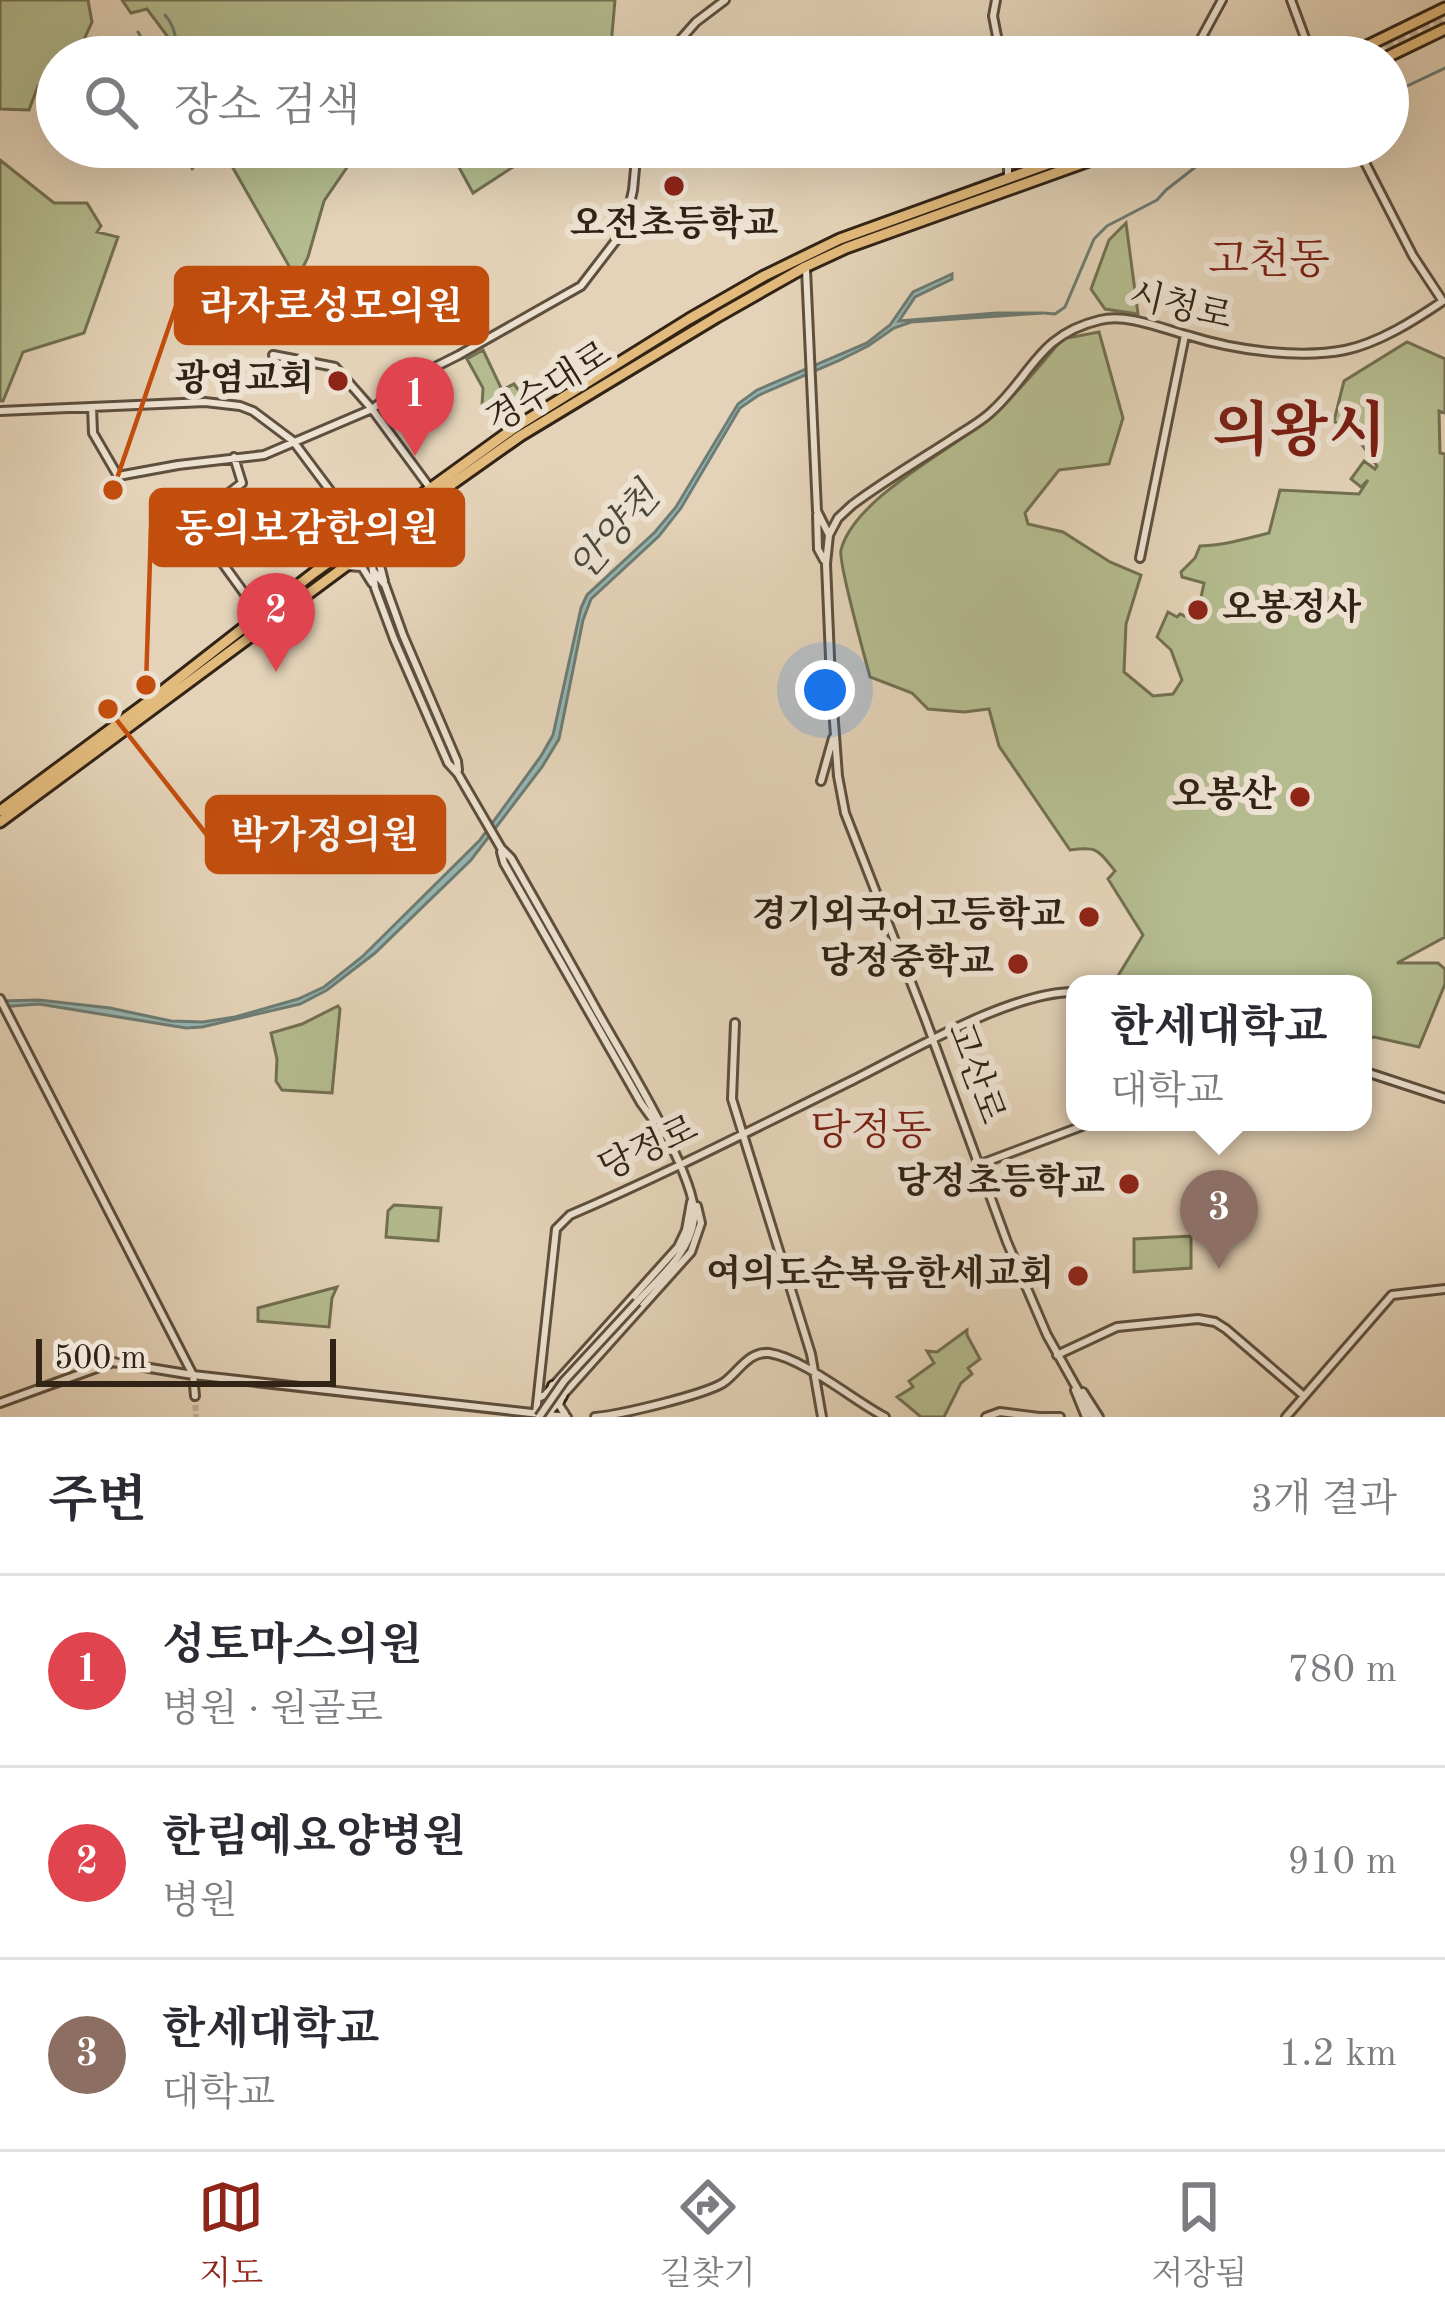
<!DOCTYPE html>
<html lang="ko">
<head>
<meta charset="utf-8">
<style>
	:root { --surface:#fff; --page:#f7f7f7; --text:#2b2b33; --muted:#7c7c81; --line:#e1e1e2; --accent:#8f2418 }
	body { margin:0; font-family:"Old Standard TT","Noto Serif KR",serif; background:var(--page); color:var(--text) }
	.scale { position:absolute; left:36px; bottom:30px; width:300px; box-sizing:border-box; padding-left:12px; border:6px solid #312316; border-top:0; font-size:33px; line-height:42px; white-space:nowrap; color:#312316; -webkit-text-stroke:9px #ede2d1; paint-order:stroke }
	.you { position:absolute; left:825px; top:690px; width:42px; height:42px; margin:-30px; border:9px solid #fff; border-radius:50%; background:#1a73e8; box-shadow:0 0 0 18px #1a73e833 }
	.badge { display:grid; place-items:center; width:78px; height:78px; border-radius:50%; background:var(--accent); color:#fff; font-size:39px; font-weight:700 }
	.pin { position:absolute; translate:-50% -99px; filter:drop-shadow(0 3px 6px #0008) }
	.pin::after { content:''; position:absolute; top:63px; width:42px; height:36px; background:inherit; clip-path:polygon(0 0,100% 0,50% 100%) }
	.popup { position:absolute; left:1066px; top:975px; width:306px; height:156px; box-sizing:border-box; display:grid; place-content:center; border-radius:24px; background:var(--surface); filter:drop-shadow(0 3px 9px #0005); font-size:39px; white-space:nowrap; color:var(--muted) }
	.popup b { font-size:45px; color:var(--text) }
	.popup::after { content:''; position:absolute; left:50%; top:100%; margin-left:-24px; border:24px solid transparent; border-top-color:var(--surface) }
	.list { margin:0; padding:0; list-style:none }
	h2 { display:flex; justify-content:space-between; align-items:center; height:156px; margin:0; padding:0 48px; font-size:51px }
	h2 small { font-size:39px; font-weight:400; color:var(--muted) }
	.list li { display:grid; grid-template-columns:78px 1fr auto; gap:36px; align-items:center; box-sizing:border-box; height:192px; padding:0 48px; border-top:3px solid var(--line) }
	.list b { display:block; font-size:45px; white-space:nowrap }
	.list p { margin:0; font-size:39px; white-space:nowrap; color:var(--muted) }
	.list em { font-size:39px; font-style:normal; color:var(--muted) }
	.icon { flex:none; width:66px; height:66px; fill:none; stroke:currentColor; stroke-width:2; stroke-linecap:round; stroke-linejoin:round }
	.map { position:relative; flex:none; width:1445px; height:1417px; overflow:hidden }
	.search { position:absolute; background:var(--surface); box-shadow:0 12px 48px #0002; left:36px; right:36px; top:36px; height:132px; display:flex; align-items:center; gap:30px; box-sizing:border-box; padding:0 42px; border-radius:66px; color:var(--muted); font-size:45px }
	.sheet { height:732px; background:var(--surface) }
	nav { display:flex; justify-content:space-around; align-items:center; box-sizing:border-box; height:168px; border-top:3px solid var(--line); background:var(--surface); font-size:33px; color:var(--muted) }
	nav a { display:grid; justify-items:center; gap:6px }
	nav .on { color:var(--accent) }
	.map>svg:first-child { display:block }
	.green { fill:#b4bc8f; stroke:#727052; stroke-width:3 }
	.water { fill:#95b7b3; stroke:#6d7c74; stroke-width:3 }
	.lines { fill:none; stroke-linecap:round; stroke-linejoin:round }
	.stream { stroke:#6d7c74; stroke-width:3 }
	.tertiary-tunnel { stroke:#c0b098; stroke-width:6; stroke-dasharray:6 3; stroke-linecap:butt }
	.primary-tunnel { stroke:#c0b098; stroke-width:9; stroke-dasharray:9 4.5; stroke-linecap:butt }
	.tertiary-casing { stroke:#5e4f3e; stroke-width:12 }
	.secondary-casing { stroke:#312316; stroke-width:14 }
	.primary-casing { stroke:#312316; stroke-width:15 }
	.tertiary { stroke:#ede2d1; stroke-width:6 }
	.secondary { stroke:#ede2d1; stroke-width:8 }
	.primary { stroke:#e2ba7c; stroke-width:9 }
	.tertiary-bridge-casing { stroke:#5e4f3e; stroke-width:12; stroke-linecap:butt }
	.tertiary-bridge { stroke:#ede2d1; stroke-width:6 }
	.poi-dot { fill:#8f2418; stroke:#ede2d1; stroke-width:4.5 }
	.labels { text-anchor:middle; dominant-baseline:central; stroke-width:12; stroke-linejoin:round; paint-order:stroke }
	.poi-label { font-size:36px; font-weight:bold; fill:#312316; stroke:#ede2d1; text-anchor:end }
	.street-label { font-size:36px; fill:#312316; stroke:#ede2d1 }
	.water-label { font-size:39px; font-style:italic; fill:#4a483d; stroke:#ede2d1 }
	.quarter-label { font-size:42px; fill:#7a1f14; stroke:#ede2d1 }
	.town-label { font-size:60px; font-weight:bold; fill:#7a1f14; stroke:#ede2d1 }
	.leader { fill:none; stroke:#c34e0e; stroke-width:4.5 }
	.callout-dot { fill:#c34e0e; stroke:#ede2d1; stroke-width:4.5 }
	.callout { fill:#c34e0e; stroke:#c34e0e; stroke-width:4.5 }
	.callout-label { font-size:39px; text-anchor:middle; font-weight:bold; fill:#fff }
</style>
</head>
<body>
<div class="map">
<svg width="1445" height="1417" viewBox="0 0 1445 1417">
	<rect width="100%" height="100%" fill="#e4d3b8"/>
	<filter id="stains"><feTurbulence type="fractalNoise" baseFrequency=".00167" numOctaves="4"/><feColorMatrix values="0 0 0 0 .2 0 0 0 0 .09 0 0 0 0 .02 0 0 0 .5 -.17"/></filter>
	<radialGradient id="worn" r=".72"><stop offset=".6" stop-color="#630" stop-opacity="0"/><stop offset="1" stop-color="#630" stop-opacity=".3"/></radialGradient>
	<path class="green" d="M0,0h88l4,22 -16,35h-19v20l-19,9 -9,24 -29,-1z
		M122,0h493l-5,57h-427l-36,-48 -16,4z
		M221,147h140l-37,54 -16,56 -11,23z
		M448,147h96l-71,46z
		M0,160l54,43h33l14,23 -4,6 21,5 -34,96 -61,19 -20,49h-3z
		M1126,223l12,91 -33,-5 -14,-20 18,-49z
		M1099,332l24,86 -14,46 -50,6 -34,43 3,11 35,8 47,30 31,13 -15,49 -2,48 29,24 20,-2 9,-14 -11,-30 -14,-13 11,-25 9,5 3,-3 5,2 3,-2 6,3 12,-6 -1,-8 -5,-1 4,-19 -22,-6 -1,-5 14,-14 5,-12c24,-1 46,-7 69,-13l11,-43 79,4 9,-14 -7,7 -10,-8 13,-18 11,8 2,-3 -22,-31 -21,-14 10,-40 63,-39 38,17v54l-6,-2 1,42 5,1v483l-48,26h41l7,6v15l-26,63 -45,-10 -11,3v-56h-250l30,-49 -35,-56 7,-8c-17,-21 -17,-25 -45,-21l-71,-104 -10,-37 -25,3 -36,-3 -16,-16 -42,-16c-5,-20 -32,-114 -29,-127 12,-48 98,-94 137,-123 32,-25 59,-57 84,-88z
		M483,350l19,40 12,-6 12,16c-12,14 -26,9 -44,6l1,-18 -16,-29z
		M338,1006l2,3 -8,84 -50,-3 -6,-9 1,-22 -6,-26 31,-9z
		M394,1205l47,3 -3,33 -52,-4 2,-26z
		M1191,1236v32l-57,4v-33z
		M337,1287l-5,11 -3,29 -71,-6v-13z
		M967,1330v5l13,24 -12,9 4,6 -11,9 -17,34h-23l-24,-20 16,-10 -4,-6 25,-18 -7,-12 10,1z"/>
	<path class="water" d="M952,274v5l-37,18 -16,24 97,-8h47l-132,9 -17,6 -26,18 -30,15 -79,34 -19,13 -59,100 -22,28 -68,63 -8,21 -24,119 -17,28 -71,93 -96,93 -48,37 -27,14 -98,23 -16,1 -147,-24 -39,3v-6l39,-1 71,8 61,13 32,1 32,-5 63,-18 26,-12 38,-30 118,-117 61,-84 12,-21 28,-127 6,-13 68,-63 21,-25 62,-103 19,-14 110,-47 23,-18 23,-33z"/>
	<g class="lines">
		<path class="stream" d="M165,15c8,9 9,16 12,28l-5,7
			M138,32l7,12 19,4 9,9
			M1388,95l57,-27
			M192,169c7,-9 19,-10 22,-22
			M1044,313l11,1 10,-7 29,-68 13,-13 50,-26 9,-10 41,-32 49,-2 23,-9"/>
		<path class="tertiary-tunnel" d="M195,1396l1,21"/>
		<path class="primary-tunnel" d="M1360,57l85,-42"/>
		<g class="tertiary-casing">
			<path id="tertiary" d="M996,0l-3,16 8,41
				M1291,0l21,57
				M665,57l31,-35 29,-22
				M1191,57l31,-57
				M1357,147l56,109 29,44
				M1008,176v-29
				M806,269l11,242 12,24 -3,29 5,117 7,95 7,37 80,205 82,224 40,93 46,82
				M273,355l62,12 37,42 58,79
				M92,407l1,26 25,43 60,-11 86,-10 108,-46 41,-31 46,-23 122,-69 43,-56 9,-40 4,-43
				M0,411l205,-9 35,4 13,5 40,30 71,95
				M234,457l8,26 -50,38 68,94
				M351,515l17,8 16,-2
				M817,515l1,34 6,11
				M829,535l9,-17 14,-13c32,-24 66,-44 100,-66 12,-8 27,-16 38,-26 42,-37 47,-78 110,-93 27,-7 63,9 90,16 44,14 109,23 155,14 34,-7 70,-30 98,-49
				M370,548l5,40 19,51 54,124 10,11 43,74 10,10c29,51 58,102 86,153 23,41 103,169 97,208 -4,34 -35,59 -57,83
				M1140,558l45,-223
				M346,566l16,1 10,16
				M375,573l10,12 18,50 54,126 1,9
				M384,581l-7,-27 10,-16
				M821,781l12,-43
				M501,852l3,11 137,240 13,18
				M0,999l193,376 2,21
				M735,1023l-3,76 79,255 11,63
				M1363,1071l82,27
				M978,1165l115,-43
				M1057,1355l60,-28 81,-8 17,3 11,7 78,67
				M1075,1390l11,27
				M1083,1392l16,25
				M538,1398l7,-3 133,-148 8,-17 5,-28
				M0,1403l113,-41 80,13 374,42
				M536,1413l20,-184 14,-14c96,-41 189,-89 283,-135 58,-29 160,-89 222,-88
				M565,1414l-6,-9 3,-9 129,-144 10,-29 -4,-17
				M595,1417c25,-2 108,-22 128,-34 15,-10 25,-32 46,-30 34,5 84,47 116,64
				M986,1417l14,-5 39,5
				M1041,1417h19
				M1286,1417l106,-122 53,-6"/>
		</g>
		<g class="secondary-casing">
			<path id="secondary" d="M546,1415l16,-19 -10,-1 1,-9"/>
		</g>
		<g class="primary-casing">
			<path id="primary" d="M1338,57l31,-12 76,-37
				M1387,57l58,-28
				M0,811l165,-122 150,-117 199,-144 175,-109 75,-43 76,-37 255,-92
				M0,822l370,-274 58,-47 92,-65 197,-119 88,-50 41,-19 282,-101"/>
		</g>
		<use href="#tertiary" class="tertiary"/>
		<use href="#secondary" class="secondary"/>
		<use href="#primary" class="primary"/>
		<g class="tertiary-bridge-casing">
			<path id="tertiary-bridge" d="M539,1417l25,-36 73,-79"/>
		</g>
		<use href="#tertiary-bridge" class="tertiary-bridge"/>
	</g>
	<g class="poi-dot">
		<circle cx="674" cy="186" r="12"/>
		<circle cx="338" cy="381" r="12"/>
		<circle cx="1198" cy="610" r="12"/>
		<circle cx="1300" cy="797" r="12"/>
		<circle cx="1089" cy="917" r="12"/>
		<circle cx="1018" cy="964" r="12"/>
		<circle cx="1129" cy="1184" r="12"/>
		<circle cx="1078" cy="1276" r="12"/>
	</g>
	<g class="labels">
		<g class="poi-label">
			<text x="674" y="226" text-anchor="middle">오전초등학교</text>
			<text x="314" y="381">광염교회</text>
			<text x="1222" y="610" text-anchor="start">오봉정사</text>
			<text x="1276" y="797">오봉산</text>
			<text x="1065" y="917">경기외국어고등학교</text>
			<text x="994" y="964">당정중학교</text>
			<text x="1105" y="1184">당정초등학교</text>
			<text x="1054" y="1276">여의도순복음한세교회</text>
		</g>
		<g class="street-label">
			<text transform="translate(1180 308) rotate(13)">시청로</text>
			<text transform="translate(550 389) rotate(-32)">경수대로</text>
			<text transform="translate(974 1074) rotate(70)">고산로</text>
			<text transform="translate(649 1150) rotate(-25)">당정로</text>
		</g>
		<g class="water-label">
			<text transform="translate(616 533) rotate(-49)">안양천</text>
		</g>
		<g class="quarter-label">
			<text x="1269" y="262">고천동</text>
			<text x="871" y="1133">당정동</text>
		</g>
		<g class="town-label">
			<text x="1299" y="434">의왕시</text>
		</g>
	</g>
	<path class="leader" d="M113 490L176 306M146 685L151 528M108 709L207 835"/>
	<g class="callout-dot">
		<circle cx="113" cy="490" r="12"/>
		<circle cx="146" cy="685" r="12"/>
		<circle cx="108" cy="709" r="12"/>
	</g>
	<g class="callout">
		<rect x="176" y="268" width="311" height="75" rx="12"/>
		<rect x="151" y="490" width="312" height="75" rx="12"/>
		<rect x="207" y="797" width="237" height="75" rx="12"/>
	</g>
	<g class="callout-label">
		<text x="331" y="319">라자로성모의원</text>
		<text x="307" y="541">동의보감한의원</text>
		<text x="325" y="848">박가정의원</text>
	</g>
	<rect width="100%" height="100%" filter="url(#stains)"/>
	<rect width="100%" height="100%" fill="url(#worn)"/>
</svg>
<div class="scale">500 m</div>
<div class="you"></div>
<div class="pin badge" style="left:415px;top:456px;background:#e0444e">1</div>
<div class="pin badge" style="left:276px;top:672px;background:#e0444e">2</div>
<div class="pin badge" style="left:1219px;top:1269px;background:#8d6e63">3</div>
<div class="popup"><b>한세대학교</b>대학교</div>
<div class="search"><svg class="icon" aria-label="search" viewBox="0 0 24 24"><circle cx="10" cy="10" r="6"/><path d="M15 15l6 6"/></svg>장소 검색</div>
</div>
<section class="sheet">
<h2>주변<small>3개 결과</small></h2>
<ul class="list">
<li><span class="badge" style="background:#e0444e">1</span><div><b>성토마스의원</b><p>병원 · 원골로</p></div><em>780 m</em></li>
<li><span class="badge" style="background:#e0444e">2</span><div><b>한림예요양병원</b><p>병원</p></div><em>910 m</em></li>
<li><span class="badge" style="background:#8d6e63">3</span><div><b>한세대학교</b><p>대학교</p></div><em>1.2 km</em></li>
</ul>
</section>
<nav>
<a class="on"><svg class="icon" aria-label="map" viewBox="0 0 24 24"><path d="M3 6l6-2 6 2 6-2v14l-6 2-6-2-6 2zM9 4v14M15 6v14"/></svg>지도</a>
<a><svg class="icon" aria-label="directions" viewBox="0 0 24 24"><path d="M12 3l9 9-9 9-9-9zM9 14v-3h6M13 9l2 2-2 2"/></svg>길찾기</a>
<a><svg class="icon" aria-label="saved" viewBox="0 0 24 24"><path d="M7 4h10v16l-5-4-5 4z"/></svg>저장됨</a>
</nav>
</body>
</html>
